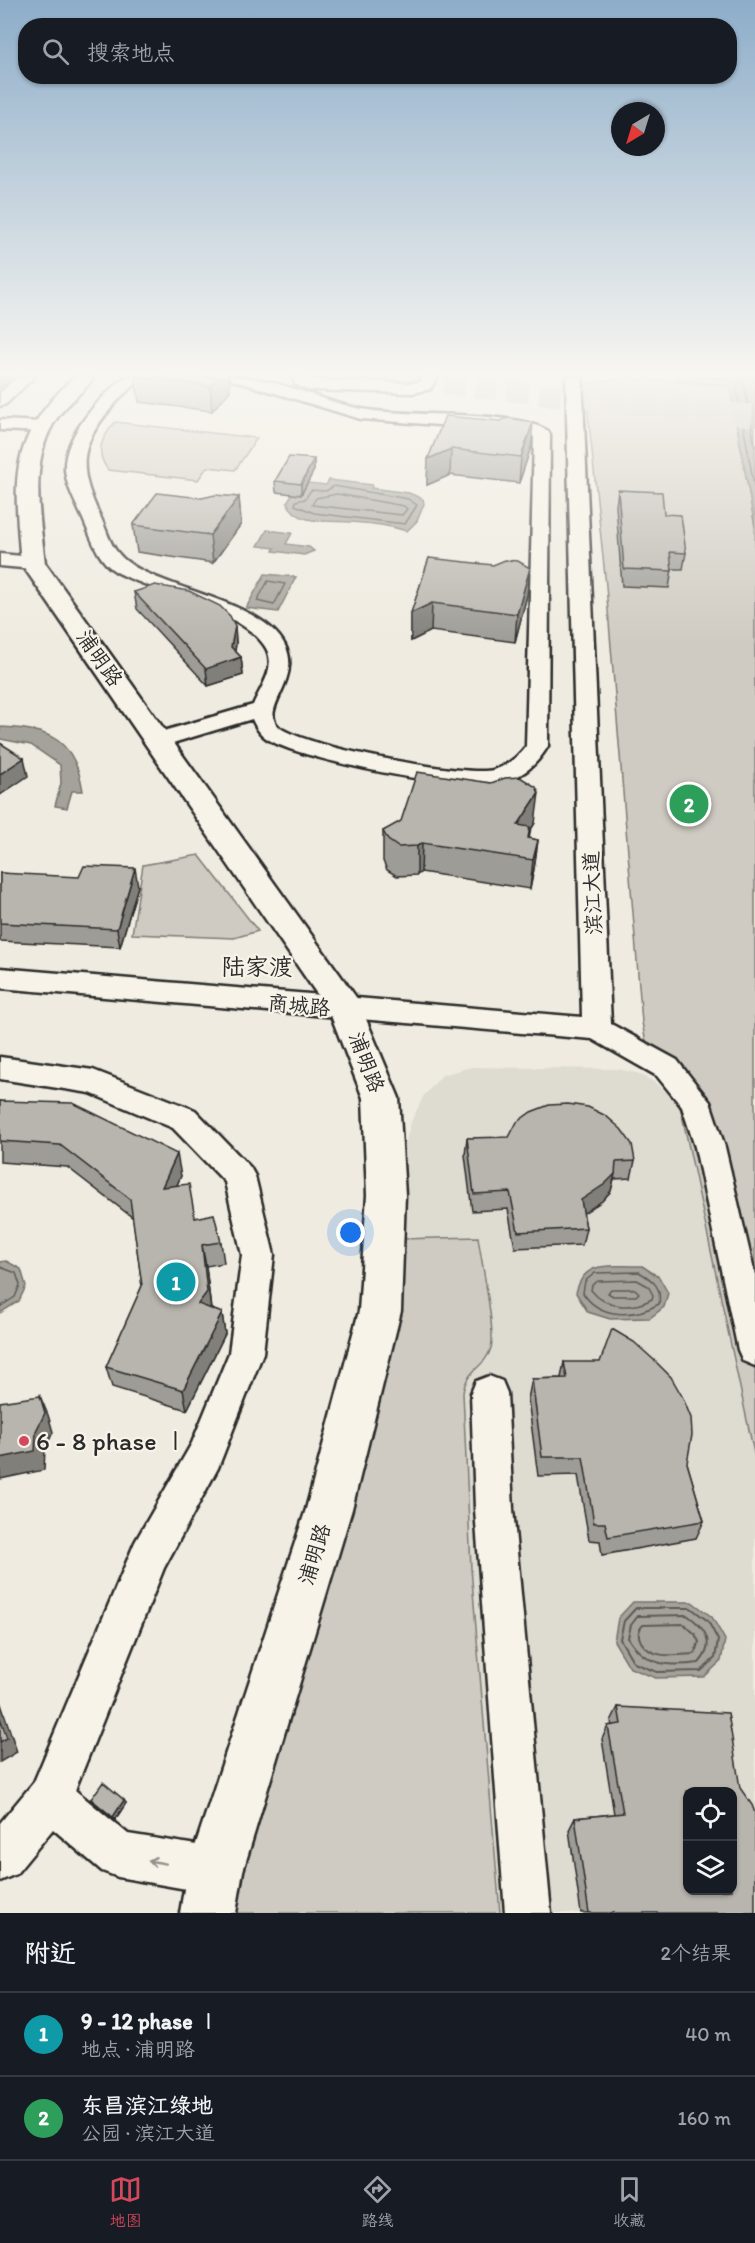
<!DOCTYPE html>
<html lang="zh">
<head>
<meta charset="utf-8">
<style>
	:root { --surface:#171b24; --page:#242831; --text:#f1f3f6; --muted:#9ea1a6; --line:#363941; --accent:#d1495b }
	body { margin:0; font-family:Itim,"LXGW WenKai TC",sans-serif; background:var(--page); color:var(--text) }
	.controls { position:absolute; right:18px; bottom:18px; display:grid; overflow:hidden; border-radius:12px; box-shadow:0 2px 4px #0004 }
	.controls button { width:54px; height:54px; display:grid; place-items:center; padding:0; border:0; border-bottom:2px solid var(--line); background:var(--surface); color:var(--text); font:30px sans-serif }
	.compass { position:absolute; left:611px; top:102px; width:54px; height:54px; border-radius:50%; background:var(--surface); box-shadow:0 2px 4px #0004; rotate:218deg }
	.you { position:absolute; left:351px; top:1233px; width:21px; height:21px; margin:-15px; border:4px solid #fff; border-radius:50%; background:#1a73e8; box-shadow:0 0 0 9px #1a73e833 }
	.badge { display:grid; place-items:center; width:39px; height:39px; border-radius:50%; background:var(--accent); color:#fff; font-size:20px; font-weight:700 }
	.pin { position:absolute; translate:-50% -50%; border:3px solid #fff; box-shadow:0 2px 6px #0006 }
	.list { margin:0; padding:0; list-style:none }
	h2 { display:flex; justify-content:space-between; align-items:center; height:78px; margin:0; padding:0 24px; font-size:26px }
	h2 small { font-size:20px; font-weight:400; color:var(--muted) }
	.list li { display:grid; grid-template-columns:39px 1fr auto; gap:18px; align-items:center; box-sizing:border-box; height:84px; padding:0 24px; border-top:2px solid var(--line) }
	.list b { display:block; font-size:22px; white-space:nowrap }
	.list p { margin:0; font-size:20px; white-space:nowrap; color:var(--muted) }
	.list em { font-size:20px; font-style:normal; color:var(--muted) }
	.icon { flex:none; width:33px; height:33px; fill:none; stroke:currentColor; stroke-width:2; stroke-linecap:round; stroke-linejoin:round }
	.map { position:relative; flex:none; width:755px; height:1913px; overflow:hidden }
	.search { position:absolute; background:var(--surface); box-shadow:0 2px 4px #0004; left:18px; right:18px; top:18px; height:66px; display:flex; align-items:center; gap:15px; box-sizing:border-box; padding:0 21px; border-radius:24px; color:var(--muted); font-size:22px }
	.sheet { height:246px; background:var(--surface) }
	nav { display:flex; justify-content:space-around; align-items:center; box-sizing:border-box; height:84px; border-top:2px solid var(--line); background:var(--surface); font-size:16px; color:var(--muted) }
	nav a { display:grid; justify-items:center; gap:3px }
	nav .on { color:var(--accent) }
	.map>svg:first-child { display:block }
	.built { fill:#dedbd1; fill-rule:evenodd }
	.green { fill:#cfcbc2; stroke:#7d7b76; stroke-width:1.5 }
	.water { fill:#a4a29a; stroke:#74726e; stroke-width:1.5 }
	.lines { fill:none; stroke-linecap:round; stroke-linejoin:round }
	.shore-far1 { stroke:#5b5b57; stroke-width:1.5 }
	.shore { stroke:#5b5b57; stroke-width:2 }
	.major-tunnel { stroke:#c8c5bc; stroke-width:22; stroke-dasharray:22 10; stroke-linecap:butt }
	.minor-casing { stroke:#2b2b2b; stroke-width:5 }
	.major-casing { stroke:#2b2b2b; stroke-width:5 }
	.minor { fill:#f7f3e8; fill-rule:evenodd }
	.major { fill:#f7f3e8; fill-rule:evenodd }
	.wall { fill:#9e9c96; stroke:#2b2b2b; stroke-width:1.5 }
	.shaded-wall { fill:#817f7a; stroke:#2b2b2b; stroke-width:1.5 }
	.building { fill:#b8b5ae; stroke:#2b2b2b; stroke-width:1.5; fill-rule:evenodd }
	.oneway { stroke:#918f8a }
	.poi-dot { fill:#d1495b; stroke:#f7f3e8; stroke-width:2 }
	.labels { text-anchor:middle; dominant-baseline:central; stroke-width:4.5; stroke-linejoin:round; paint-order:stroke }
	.street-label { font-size:21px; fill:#2b2b2b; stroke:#f7f3e8 }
	.quarter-label { font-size:24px; fill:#2b2b2b; stroke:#f7f3e8 }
	.near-poi-label { font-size:26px; fill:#2b2b2b; stroke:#f7f3e8; text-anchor:start }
</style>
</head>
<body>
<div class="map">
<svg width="755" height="1913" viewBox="0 0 755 1913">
	<rect width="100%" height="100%" fill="#efebe0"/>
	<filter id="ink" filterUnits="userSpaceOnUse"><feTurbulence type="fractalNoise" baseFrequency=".0167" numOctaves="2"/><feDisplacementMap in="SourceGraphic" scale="12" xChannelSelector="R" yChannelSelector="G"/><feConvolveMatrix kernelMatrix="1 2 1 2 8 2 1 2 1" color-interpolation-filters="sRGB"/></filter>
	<g filter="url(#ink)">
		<path class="built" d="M471,1067l147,2 19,4 17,9 15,12 12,16 74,348v455h-522l161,-597 9,-164 8,-30 12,-25 19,-22zM688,1792h44v98h-44z"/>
		<path class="green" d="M628,378l102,8 25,141v931l-74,-348 -36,-72 -3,-16 -36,-436 -21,-202z
			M115,422l142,16 -22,32 -28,-3 -9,13 -90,-10c-14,-19 -6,-32 7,-48z
			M199,855l59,76 -24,7 -102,-4 11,-69z
			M478,1237c3,22 18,94 13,111 -6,20 -25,21 -28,45l8,175 29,345h-267l6,-36 159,-638z"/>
		<path class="water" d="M675,377h80v150l-25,-141 -54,-6z
			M329,480l43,5 -1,3 38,5 14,6 1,5 -7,17 -10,10c-19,-6 -37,-8 -57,-9 -19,-2 -53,5 -63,-20l5,-8 9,1 -2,-13 27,3z
			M267,530l25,3 -6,11 23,3 5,4 -10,4 -31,-4 2,-3 -17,-2z
			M265,574l31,3 -18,35 -32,-4z
			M0,727c50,2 75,12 83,64h-11l-5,17 -12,-2 6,-23 -1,-18 -29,-20 -31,-6z
			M6,1261l15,8 5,17 -7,15 -19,12v-51z
			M642,1266l17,11 9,16 -4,14 -14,11 -40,1 -22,-7 -12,-19c8,-35 36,-26 66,-27z
			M633,1602h59l20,15 13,23 -4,21 -17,16 -48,1 -26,-10 -16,-27 4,-23z"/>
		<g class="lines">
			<path class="shore-far1" d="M702,377l29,3 5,4 19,107
				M740,377l4,7 11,63
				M334,486l74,13 9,6 -12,19 -91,-11 -19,-8 1,-4 9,-2 6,-9 15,1z
				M337,494l67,12 3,3 -5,6 -90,-10 4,-7z
				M268,581l17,3 -11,21 -17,-4z
				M0,1267l16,6 4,12 -5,12 -15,10
				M639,1272c14,8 23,15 20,32 -25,14 -59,15 -76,-11l2,-12 10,-8z
				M637,1280l11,6 5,9 -1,4c-20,11 -46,10 -61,-9l1,-5 6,-4z
				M611,1289h24l4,4 -3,3h-23l-5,-3z"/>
			<path class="shore" d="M636,1608h55l17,13 10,19 -3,18 -14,13 -44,1 -23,-9 -14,-24 4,-18z
				M687,1615c19,13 29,29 12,48 -30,4 -54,3 -71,-25l3,-13 7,-9z
				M684,1624l11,10 4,8 -5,12c-18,1 -42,6 -53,-12 -4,-7 -3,-12 2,-17z"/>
			<path class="major-tunnel" d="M380,377l375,39"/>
			<g class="minor-casing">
				<path id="minor" d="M17,377h17l-28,27 -6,2v-13z
					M125,377h17c-6,8 -16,14 -23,22 -39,43 -44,65 -19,117 6,12 9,27 18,37 24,31 114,41 153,75 47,42 -14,77 7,98 20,20 187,51 215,44 14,-4 25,-13 33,-24l8,-309 -18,-6 -155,-12 -129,-39 -3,-3c47,-1 88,24 133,32 45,9 152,0 186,22l2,4 -2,311c-13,22 -29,33 -54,38 -36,7 -187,-24 -221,-42 -11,-5 -16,-12 -21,-23l-86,26h-16l-3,-5 3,-5 103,-30c7,-17 23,-36 14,-55 -20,-40 -114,-57 -152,-79 -16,-10 -22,-29 -29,-45 -7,-18 -19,-36 -21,-56 -2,-34 35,-73 60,-93z
					M293,377h16l2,3 102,3 6,-1 3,-5h16l-8,12 -17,4 -105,-3 -13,-6z
					M566,377h16l29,647 66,36 33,42 15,45 30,128v91l-12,-5 -5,-11 -43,-203 -13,-40 -25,-31 -65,-37 -592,-51v-20l582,49z
					M0,420l42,2 8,5 -8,5 -42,-2z
					M0,554l33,3 10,6 -10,6 -33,-3z
					M0,1057l93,13 102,40 55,57 5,9 19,79 -11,98 -45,115 -54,100 -89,222 53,44 87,14 16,7 7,16 -7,16 -16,7 -97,-17 -16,-6 -49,-42 -37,45 -16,7v-58l34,-41 101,-240 57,-99 37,-90 13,-98 -17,-73 -52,-54 -83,-35 -90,-14z
					M489,1376l13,5 5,12 6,116 38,404h-46l-30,-404 -4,-116 5,-12z"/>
			</g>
			<g class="major-casing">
				<path id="major" d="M74,377h20c-10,15 -27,26 -37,41 -29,41 -17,99 -12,145l313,437 41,98 6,97 -4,116 -49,198 -109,362 -7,42h-56l7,-42 119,-362 53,-198 8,-116 -4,-97 -33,-85 -309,-450c-7,-86 -14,-122 53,-186z"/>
			</g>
			<use href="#minor" class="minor"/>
			<use href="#major" class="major"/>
		</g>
		<path class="wall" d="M135,377h94l1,14 -18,20 -73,-9z
			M445,416l86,31 -12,36 -69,-8 -23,10 1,-26z
			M314,459v11l-13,25 -25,-3 -1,-11z
			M618,490l46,24 22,39 -3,16h-11l-3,19 -47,-2 -6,-80z
			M239,497l2,27 -28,39 -76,-11 -4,-27 69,-27z
			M429,558l98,37 -12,47 -84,-11 -20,10v-28z
			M134,592l101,34 1,17 -1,8 6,6 2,18 -35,11 -71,-77z
			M491,783l44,40 -5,8 -1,7 9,2 -4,29 -4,20 -109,-17 -4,3 -20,1 -10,-6 -4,-9v-30z
			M0,873l138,13 -18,61 -120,-6z
			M0,1101l181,75 -4,9 18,33 26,24 3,21 -18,3 5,43 11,4 3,21 -38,76 -75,-23 -6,-20 36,-81 -9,-68 -66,-51 -67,-5z
			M467,1138l168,23 -4,17 -17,1 -3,12 -9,10 -19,12 3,15 -4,17 -67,3 -7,-39 -36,2 -7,-56z
			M564,1362l123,101 17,58 -8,17 -94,17 -2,-14 -11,-1 -11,-65 -40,1 -10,-77 4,-20 29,-1z
			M618,1707l137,206h-174l-12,-83 6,-12 39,-4 -12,-75 6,-13 4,-1 -1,-4z
			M91,1799l35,4 -11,17 -22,-18z"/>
		<path class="shaded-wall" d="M0,377h11l-11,11z
			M219,377h10l1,14 -18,20 -2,-25z
			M533,422l-2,25 -12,36 2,-26z
			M451,449l-1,26 -23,10 1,-26z
			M314,459v11l-13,25v-11z
			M239,497l2,27 -28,39 -3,-28z
			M530,568l-3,27 -12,47 2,-28z
			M432,603l-1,28 -20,10v-28z
			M235,626l1,17 -2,17 7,-3 2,18 -35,11 -2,-17 25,-22z
			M24,758l4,18 -28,19v-21z
			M539,793l-4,30 -5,8 -3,28 -9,-34z
			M538,840l-4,29 -4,20 3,-29z
			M422,843l-1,29 -4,3v-29z
			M135,868l3,18 -18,61 -3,-18z
			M177,1154l4,22 -15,33 -4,-22z
			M615,1174l-4,17 -9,10 -24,16 3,-17z
			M202,1245l4,21 5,46 -13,-8z
			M222,1313l3,21 -38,76 -4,-20z
			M40,1396l8,19 5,17 -8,18 -1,20 -44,9v-21l36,-27z
			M0,1701l17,51 -17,10z
			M124,1800l2,3 -11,17 -2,-3z"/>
		<path class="building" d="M135,377h84l-9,9z
			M445,416l55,5 8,-3 25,4 -12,35 -70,-8 -23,10z
			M289,457l25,2 -13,25 -26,-3z
			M618,490l44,2 2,22 17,1 5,38 -16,-1 2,19 -48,-2z
			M157,493l45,5 13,-3 24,2 -29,38 -77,-10z
			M429,558l64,7 12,-5 13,1 12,7 -13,46 -85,-11 -21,10z
			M155,585l34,6 31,15 10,10 5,10 -4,21 10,10 -35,12 -72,-77z
			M0,743l24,15 -24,16z
			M417,772l74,11 14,-5 15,-1 16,10 3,6 -21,32 12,2 -2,11 10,2 -5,20 -111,-17 -5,3 -19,1 -10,-7 -5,-9 18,-10z
			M84,866l51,2 -18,61 -117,-6v-50l79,4z
			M0,1101l73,2 104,51 -15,33 27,-3 6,34 19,-4 7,28 -19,3 5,47 -9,12 24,9 -39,77 -77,-23 36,-81 -12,-87 -70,-54 -60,-4z
			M568,1104l20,3 18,9 15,13 11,15 3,17 -19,1 -1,12 -10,10 -24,16 5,28 -68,4 -8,-40 -36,2 -7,-56 42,-1 8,-15 14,-10 18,-7z
			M612,1329l22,13 20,18 17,17 12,21 8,20 1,17 -5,28 17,58 -96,16 -3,-14h-11l-11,-66h-41l-10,-78 35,-1 -3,-16h36z
			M40,1396l5,17 -9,18 -1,20 -35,7v-56z
			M618,1707l110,6 12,75 12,17 3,8v100h-166l-14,-95 48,-5 -15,-87 13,-2zM687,1791h45v99h-45z
			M0,1718l7,20 -7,4z
			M103,1782l21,18 -11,17 -22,-18z"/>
		<defs><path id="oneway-shaft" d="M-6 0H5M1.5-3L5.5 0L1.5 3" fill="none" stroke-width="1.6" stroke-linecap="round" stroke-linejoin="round" transform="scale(1.5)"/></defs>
		<use class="oneway" href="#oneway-shaft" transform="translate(157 1862) rotate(-170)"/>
	</g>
	<linearGradient id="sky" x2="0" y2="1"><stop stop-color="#8dadc9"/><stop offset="0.58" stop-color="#f8f6f1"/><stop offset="1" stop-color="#f8f6f1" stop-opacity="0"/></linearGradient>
	<rect width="755" height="645" fill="url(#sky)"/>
	<circle class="poi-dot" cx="24" cy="1441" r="6"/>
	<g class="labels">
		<g class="street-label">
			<text transform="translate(100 658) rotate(55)">浦明路</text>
			<text transform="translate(592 893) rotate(-92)">滨江大道</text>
			<text transform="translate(299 1005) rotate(5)">商城路</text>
			<text transform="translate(367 1062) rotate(69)">浦明路</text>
			<text transform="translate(314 1554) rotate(-73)">浦明路</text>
		</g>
		<g class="quarter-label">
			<text x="257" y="966">陆家渡</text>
		</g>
		<g class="near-poi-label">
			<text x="36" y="1441">6 - 8 phase Ⅰ</text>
		</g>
	</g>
</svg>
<div class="controls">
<button><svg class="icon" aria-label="locate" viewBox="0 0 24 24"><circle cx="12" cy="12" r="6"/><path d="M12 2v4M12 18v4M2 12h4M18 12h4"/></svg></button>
<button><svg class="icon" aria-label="layers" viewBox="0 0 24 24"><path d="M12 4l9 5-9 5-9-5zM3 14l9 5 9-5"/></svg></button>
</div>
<svg class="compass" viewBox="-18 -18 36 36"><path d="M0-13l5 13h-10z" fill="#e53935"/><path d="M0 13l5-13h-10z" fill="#9ea1a6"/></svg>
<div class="you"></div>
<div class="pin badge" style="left:176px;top:1282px;background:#0f9aa8">1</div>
<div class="pin badge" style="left:689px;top:804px;background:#2e9e5b">2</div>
<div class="search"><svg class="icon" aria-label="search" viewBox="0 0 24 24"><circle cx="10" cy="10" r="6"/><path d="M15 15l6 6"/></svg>搜索地点</div>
</div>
<section class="sheet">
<h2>附近<small>2个结果</small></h2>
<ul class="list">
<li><span class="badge" style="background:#0f9aa8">1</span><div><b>9 - 12 phase Ⅰ</b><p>地点 · 浦明路</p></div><em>40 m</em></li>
<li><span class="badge" style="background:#2e9e5b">2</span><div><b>东昌滨江绿地</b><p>公园 · 滨江大道</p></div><em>160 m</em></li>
</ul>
</section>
<nav>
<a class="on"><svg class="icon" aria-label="map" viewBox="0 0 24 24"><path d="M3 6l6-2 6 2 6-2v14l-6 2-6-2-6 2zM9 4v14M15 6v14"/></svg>地图</a>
<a><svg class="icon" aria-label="directions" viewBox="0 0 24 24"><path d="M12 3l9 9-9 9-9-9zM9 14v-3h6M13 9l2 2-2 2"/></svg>路线</a>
<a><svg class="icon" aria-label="saved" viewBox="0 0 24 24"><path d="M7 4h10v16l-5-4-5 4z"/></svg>收藏</a>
</nav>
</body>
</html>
